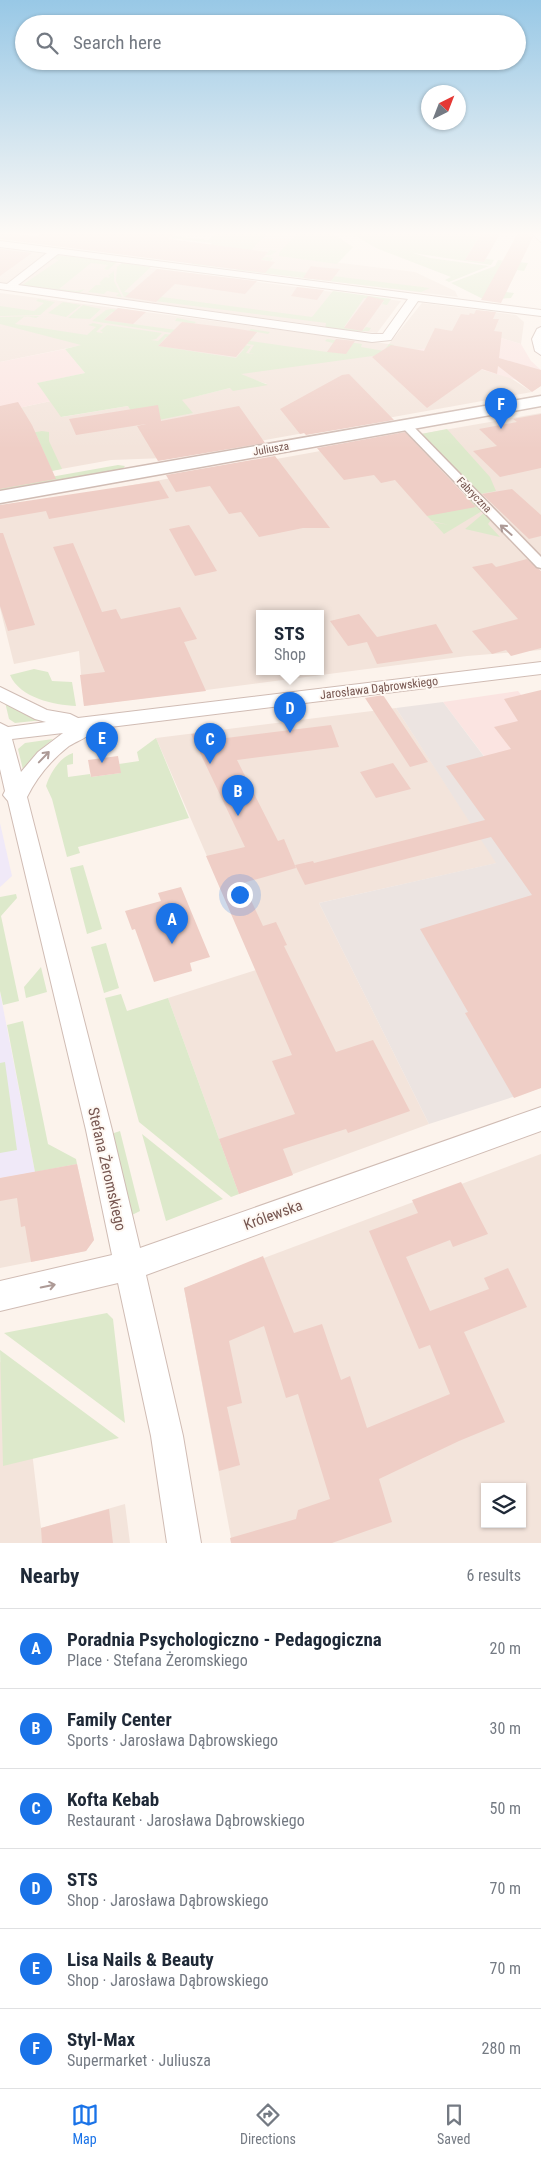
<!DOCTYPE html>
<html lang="en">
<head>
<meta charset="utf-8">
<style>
	:root { --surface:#fff; --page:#f2f2f3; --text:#1f2937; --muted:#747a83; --line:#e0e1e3; --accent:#1a73e8 }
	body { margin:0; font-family:"Roboto Condensed",sans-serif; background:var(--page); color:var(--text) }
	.controls { position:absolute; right:15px; bottom:15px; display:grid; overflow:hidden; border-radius:0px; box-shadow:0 1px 4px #0004 }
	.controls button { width:45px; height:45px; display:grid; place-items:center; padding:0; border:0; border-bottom:1px solid var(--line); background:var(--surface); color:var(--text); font:25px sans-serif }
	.compass { position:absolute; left:421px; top:85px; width:45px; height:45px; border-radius:50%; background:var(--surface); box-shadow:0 1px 4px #0004; rotate:42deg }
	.you { position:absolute; left:239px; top:894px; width:18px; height:18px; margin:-12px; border:4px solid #fff; border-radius:50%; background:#1a73e8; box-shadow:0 0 0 8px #1a73e833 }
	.badge { display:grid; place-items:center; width:32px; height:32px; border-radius:50%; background:var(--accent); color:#fff; font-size:16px; font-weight:700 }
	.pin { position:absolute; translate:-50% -41px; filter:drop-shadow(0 1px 2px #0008) }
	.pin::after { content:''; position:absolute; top:26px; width:18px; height:15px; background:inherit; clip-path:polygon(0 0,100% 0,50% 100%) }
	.popup { position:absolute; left:256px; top:610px; width:68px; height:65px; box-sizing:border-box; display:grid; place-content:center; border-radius:0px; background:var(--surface); filter:drop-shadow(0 1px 4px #0005); font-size:16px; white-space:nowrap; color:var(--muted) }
	.popup b { font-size:19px; color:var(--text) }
	.popup::after { content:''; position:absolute; left:50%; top:100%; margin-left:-10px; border:10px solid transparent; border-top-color:var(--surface) }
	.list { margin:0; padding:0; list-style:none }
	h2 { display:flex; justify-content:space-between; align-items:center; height:65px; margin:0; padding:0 20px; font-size:21px }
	h2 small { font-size:16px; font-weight:400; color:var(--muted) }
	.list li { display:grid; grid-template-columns:32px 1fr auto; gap:15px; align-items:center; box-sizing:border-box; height:80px; padding:0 20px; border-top:1px solid var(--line) }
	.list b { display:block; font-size:19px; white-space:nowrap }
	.list p { margin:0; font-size:16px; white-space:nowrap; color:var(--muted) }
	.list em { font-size:16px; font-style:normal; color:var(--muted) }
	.icon { flex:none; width:28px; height:28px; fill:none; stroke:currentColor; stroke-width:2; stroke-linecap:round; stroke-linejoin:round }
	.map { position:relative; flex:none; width:541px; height:1543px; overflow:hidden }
	.search { position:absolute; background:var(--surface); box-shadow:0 1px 4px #0004; left:15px; right:15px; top:15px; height:55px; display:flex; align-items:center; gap:12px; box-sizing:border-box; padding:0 18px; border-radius:28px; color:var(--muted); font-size:19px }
	.sheet { height:545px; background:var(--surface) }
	nav { display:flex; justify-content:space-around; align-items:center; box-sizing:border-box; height:70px; border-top:1px solid var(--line); background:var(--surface); font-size:14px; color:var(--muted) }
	nav a { display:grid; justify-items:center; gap:2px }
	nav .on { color:var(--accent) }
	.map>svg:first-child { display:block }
	.residential { fill:#f3e4db; fill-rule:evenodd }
	.commercial { fill:#fbe4e1 }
	.industrial { fill:#ece4e1 }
	.education { fill:#f0e9f8 }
	.green { fill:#dde9cb }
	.building { fill:#efcec6 }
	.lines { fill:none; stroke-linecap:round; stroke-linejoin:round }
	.pedestrian-casing { stroke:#d0bcb4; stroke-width:3 }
	.minor-casing { stroke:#d0bcb4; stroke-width:2 }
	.tertiary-casing { stroke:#d0bcb4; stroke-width:3 }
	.pedestrian { fill:#fff; fill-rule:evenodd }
	.minor { fill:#fff; fill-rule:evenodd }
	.tertiary { fill:#fff; fill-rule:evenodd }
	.oneway { stroke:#ad9a96 }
	.labels { text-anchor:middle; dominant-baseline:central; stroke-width:4; stroke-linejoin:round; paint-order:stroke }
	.far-street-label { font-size:11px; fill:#765650; stroke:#fef8f3 }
	.street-label { font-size:12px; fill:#765650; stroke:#fef8f3 }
	.near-street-label { font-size:15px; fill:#765650; stroke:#fef8f3 }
</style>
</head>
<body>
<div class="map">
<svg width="541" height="1543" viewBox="0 0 541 1543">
	<rect width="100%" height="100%" fill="#fcf3ec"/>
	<path class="residential" d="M244,233h59l-20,23 132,16 40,19 3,6 -243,-30z
		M0,248l401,53 -24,32 -377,-50z
		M0,293l389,51 33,-41 94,12 8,7 -3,22 -20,-6 -86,13 94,26 23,15 -367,66 -54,2 -111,20v-68l51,-11 11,16 66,-11 64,7 -11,-13 49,-12 37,-4 -27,-9 -157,-30 -83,17z
		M541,413v142l-120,-121z
		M409,435l132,138v77l-74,6 -383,50 -5,-55 -65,13 -14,-56v-99zM260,614h60v58h-60z
		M396,708l101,155 -178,40 110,221 -190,70 -71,-196 88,-28 -100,-232z
		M541,1154v389h-309l-48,-255zM485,1487h37v37h-37z
		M77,1164l17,76 -8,11 -86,17v-90z
		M0,1362l22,5 19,161 84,-24 5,39h-130z"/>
	<path class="commercial" d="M501,338l20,6 10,17 10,9 -24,10 -103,-30z
		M65,349l20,24 -47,10 13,18 -51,11v-50z
		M518,691l23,28v112l-98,-129z"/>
	<path class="industrial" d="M443,702l98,130v256l-112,36 -110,-221 177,-40 -100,-155z"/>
	<path class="education" d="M0,823l12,53 -12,11z
		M0,992l35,180 -35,6z"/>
	<path class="green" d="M216,233h52l-18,18 16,3 4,-4 7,1 -6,4h-12l-42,12 -26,-3 21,-21 -41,-5 3,-2 34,4z
		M298,233h34l21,14 -16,17 -58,-8v-3z
		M351,233h130l-16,27 19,2 2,-3 8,1 -3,5 -78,-12 17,5 59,8 -40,16 -4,-2 6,-3 -75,-29z
		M57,255l60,7 -9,8 -4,-1 4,-4 -17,-2 -32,26 18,2 8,-2 -7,5 -57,-8 38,-26 -6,-2z
		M267,257l6,1 -3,3 -12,-2 -6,7 178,22 -9,4 -184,-22 8,-9z
		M498,260l30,3 -4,8 -7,-1 -11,22 8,1 -3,5 -26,2 -34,-17 44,-17z
		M122,263l29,4 -27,25 188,25 21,-26 58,8 -4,6 -5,-1 2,-3 -20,-3 -20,29 19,3 3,-3 5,1 -2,3 -18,1 -26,-3 1,-6 -202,-26 -8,-16 1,-14z
		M114,271v10l8,16 -6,-1 3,-3 -12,-2 -3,3 -16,-2 8,-7h4l1,-1 -2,-1 6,-6 4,1 1,-2h-2z
		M38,299l17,3 -15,13 -40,1v-10l34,5 10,-8 -8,-2z
		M63,302l18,3 -15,12 -18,-4z
		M83,305l18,4 -11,10 -22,-1z
		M111,309l14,2 -3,2 -10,-1 -8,8 72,10 8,-8 -9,-1 2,-3 19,4 -11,11 -6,1 -87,-13 14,-11z
		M25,316l-10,8 72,11 9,-8 -8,-2 5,-2 10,2 -7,7 6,1 1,-1 -3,-1 7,-6 55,8 -6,6 -5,1 7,1 7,-7 17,2 -3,3 -13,-2 -8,9 78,12 8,-9 -10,-2 2,-3 15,2 -5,7 8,1 -5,-1 5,-8 -16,-2 13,-14 19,3 -2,2 -11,-2 -7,9 77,11 6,-9 -8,-2 2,-2 35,5 -1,3 23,4 5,-7 5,1 -7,9 -146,20 27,11 -35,6 -3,-3 -48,12 11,13 -54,11 -11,-18 -67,11 -24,-34 48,-10 -20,-24 16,-4 -81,-21v-7l39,-1 -3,2z
		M447,429l43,48 6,14 -16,3 -59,-60z
		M42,431l7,1v9l13,28 -10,2 -16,-37h-11z
		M118,465l7,1 -4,5 -121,22v-7z
		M466,494l16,17 -38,23 -11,-12 16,3 -17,-4 -5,-5z
		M484,513l7,7 -3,4 12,13 -35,-8z
		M34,669l14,3 4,9 20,1 4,24c-22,-1 -56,-8 -66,-31z
		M5,702l38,18 -28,3 -6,-4z
		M156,738l33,80 -111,29 2,6 -13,4 -15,-58 -6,-13c4,-13 14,-29 27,-33v11l-6,1 1,12 22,-3 1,3 29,-4 -1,-9 20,-3 -2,-9z
		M53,739l-18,15 -11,20 -6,-25 7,-6z
		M83,865l19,64 -15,5 -17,-66z
		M16,894l1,4 -16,18 18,85 -16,4 -3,-14v-94z
		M106,943l13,45 -15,5 -13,-46z
		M41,967l6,25 -21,6 -2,-11z
		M121,994l6,17 41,-13 71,196 -8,3 -92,-75 -34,-124z
		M23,1021l25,123 28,15 1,5 -42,8 -28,-147z
		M5,1062l12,88 -17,3v-90z
		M120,1131l20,80 -8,4 -22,-75 4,-7z
		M142,1134l81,65 -57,22z
		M107,1313l6,6 12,104 -121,-90z
		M0,1350l119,88 -116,28z"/>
	<path class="building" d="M0,233l39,3v-3h138l-8,6 99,13 -7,8 14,2 -10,11 -265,-34z
		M481,233l19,1 -16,28 -19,-2z
		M518,233h11l4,4 -32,66 -20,-3z
		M0,249l32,4 -32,23z
		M311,266l6,1 23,2 -9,12 -28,-3z
		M157,269l100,12 -12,13 -70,-10 -19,18 -31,-5z
		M297,287l27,3 -7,10 -26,-4z
		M368,296l16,4 -22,31 -18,-3z
		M118,308l28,4 -13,12 -29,-4z
		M476,310l20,2 -3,7h6l-5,12 8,1 -3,26 42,12v16l-9,6 -34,-26 -1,8 -15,-5 -55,39 -55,-51 19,-12 33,6 11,-23 17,3 9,-17 8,1 1,-2 4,1z
		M182,322l50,6 25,4 -21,25 -78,-11z
		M336,339l19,2 -9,13 -19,-2z
		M349,374l45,46 -88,15 -2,-2 -4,1 -20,-25 62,-34z
		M18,402l14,23 24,54 -56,10v-83z
		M158,405l3,16 78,-15 26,37 -107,18 -21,-35 9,-2 -70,11 -7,-16z
		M541,414v54l-41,9 -27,-26 24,-5 -18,-17 38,-7 -4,-3z
		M405,432l71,75 -49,9 -32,-36 -14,3 -7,-8 -30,5 -27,-32z
		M275,456l55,72h-27l-44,9 -18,-25 -12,2 -19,-28 -34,6 -10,-17z
		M159,481l10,17 -120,21 -3,-8 -46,8v-14z
		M512,489l29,26v21l-12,3 -47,-45z
		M189,525l12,19 16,27 -22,5 -26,-47z
		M0,533h3l32,92 -27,6 -8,-25z
		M73,543l29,69 14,-3 5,10 59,-12 17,32 -13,3 22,49 -122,15 -4,-31 25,-3 -52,-125z
		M527,559l14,12v77l-30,8 -5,-6 -14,4 -20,-23 46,-12 -46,-52 20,-4 4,4z
		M359,614l18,23 59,-13 17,29 -76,11 -10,-22 -19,4 -18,-25z
		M541,690v398l-27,10 -49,-85 3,-1 -48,-83 112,-34 -41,-58 -186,48 -10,-20 18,-4 1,2 171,-43 -39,-54 65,-17 -17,-22 24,-6 -14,-22z
		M383,695l45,67 -18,5 -45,-69z
		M331,725l8,22 -102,13 41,81 6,-2 12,29 -53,15 20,43 13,-4 11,23 -3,1 52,106 37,-12 37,71 -62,22 -2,-4 -63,20 10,26 -54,19 -20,-55 76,-25 -23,-53 20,-6 -86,-199 39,-9 -54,-113 31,-4 4,8z
		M118,756l3,17 -30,4 -3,-17z
		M393,763l18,26 -35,9 -16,-26z
		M181,887l29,70 -20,6 2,8 -38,11 -19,-53 -3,1 -7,-19 36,-10 -3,-8z
		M77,1164l17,76 -8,11 -55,11 -6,-36 -4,1 -4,-29 -17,3v-23z
		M461,1182l27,52 -35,13 -3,-7 -44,17 24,54 59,-22 -5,-11 24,-10 19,39 -63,25 41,90 -46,19 -80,38 13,43 -60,21h-101l-1,-5 66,-19 2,-9 32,-11 -32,-105 -12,4 -22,-72 -35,15 13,62 -15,4 13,58 -21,6 -35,-183 79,-32 31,77 28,-9 19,56 9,-4 17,52 83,-34 -20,-49 -11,4 -50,-118 49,-18 -6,-13z
		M109,1509l4,34h-71l-1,-15z"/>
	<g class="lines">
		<g class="pedestrian-casing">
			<path id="pedestrian" d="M406,422l4,1 131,134v11l-4,-1 -135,-140 -1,-2z"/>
		</g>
		<g class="minor-casing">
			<path id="minor" d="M531,233h10v9z
				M0,241l541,69v6l-123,-15 -27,39 -19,2 -372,-53v-6l7,1 40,-31 -47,-6zM58,254l350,45 -25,35h-11l-354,-49z
				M541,327v28l-6,-4 -3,-12 5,-10z
				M541,662v12l-447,55c-4,8 -17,12 -25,17 -18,14 -32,31 -42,51l85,333 28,118 401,-141v24l-395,144 37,161 18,107h-34l-16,-107 -33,-153 -118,28v-30l112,-26 -26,-125 -78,-329 -5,-6 2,-4 -5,-22v-46l8,4 38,-5 -11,-3 -35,-18v-14l47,23 23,4 8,4zM63,733l-25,19 -17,20 -9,-33z"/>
		</g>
		<g class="tertiary-casing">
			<path id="tertiary" d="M541,396v10l-541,97v-12z"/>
		</g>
		<use href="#pedestrian" class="pedestrian"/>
		<use href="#minor" class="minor"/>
		<use href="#tertiary" class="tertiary"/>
	</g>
	<defs><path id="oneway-shaft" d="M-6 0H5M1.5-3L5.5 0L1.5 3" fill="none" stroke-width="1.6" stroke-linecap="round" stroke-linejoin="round" transform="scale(1.25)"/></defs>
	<g class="oneway">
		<use href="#oneway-shaft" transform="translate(506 530) rotate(-139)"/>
		<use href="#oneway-shaft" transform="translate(44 757) rotate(-46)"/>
		<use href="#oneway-shaft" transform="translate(48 1286) rotate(-12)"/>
	</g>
	<linearGradient id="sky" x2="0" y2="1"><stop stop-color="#98c8e6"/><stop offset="0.52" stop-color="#fefaf6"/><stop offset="1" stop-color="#fefaf6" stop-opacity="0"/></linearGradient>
	<rect width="541" height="449" fill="url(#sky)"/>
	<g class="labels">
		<g class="far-street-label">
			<text transform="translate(271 449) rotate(-10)">Juliusza</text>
			<text transform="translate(474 495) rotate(46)">Fabryczna</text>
		</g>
		<g class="street-label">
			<text transform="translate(379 688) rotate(-7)">Jarosława Dąbrowskiego</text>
		</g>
		<g class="near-street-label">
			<text transform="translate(107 1169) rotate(77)">Stefana Żeromskiego</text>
			<text transform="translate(273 1215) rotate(-20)">Królewska</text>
		</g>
	</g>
</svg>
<div class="controls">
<button><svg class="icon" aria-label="layers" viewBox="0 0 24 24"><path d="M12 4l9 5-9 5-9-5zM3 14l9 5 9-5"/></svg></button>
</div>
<svg class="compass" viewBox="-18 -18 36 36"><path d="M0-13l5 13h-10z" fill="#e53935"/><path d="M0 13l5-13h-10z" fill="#747a83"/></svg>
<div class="you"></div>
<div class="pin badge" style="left:172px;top:944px">A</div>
<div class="pin badge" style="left:238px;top:816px">B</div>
<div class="pin badge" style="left:210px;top:764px">C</div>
<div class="pin badge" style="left:290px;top:733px">D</div>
<div class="popup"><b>STS</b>Shop</div>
<div class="pin badge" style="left:102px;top:763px">E</div>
<div class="pin badge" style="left:501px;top:429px">F</div>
<div class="search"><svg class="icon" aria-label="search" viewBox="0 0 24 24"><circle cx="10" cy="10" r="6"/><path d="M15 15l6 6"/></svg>Search here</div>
</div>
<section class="sheet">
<h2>Nearby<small>6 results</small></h2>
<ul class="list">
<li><span class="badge">A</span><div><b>Poradnia Psychologiczno - Pedagogiczna</b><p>Place · Stefana Żeromskiego</p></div><em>20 m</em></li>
<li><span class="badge">B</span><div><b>Family Center</b><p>Sports · Jarosława Dąbrowskiego</p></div><em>30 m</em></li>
<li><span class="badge">C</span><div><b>Kofta Kebab</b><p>Restaurant · Jarosława Dąbrowskiego</p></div><em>50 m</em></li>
<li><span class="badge">D</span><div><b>STS</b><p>Shop · Jarosława Dąbrowskiego</p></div><em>70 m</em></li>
<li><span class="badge">E</span><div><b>Lisa Nails &amp; Beauty</b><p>Shop · Jarosława Dąbrowskiego</p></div><em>70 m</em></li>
<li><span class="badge">F</span><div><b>Styl-Max</b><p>Supermarket · Juliusza</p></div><em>280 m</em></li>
</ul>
</section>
<nav>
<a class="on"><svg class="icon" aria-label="map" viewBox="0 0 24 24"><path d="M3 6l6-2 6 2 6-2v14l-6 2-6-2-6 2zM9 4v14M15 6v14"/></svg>Map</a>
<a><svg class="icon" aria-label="directions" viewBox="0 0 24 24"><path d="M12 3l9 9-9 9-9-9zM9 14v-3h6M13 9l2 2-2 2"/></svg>Directions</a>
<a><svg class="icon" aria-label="saved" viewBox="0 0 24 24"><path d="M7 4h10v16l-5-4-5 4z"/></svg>Saved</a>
</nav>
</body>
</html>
